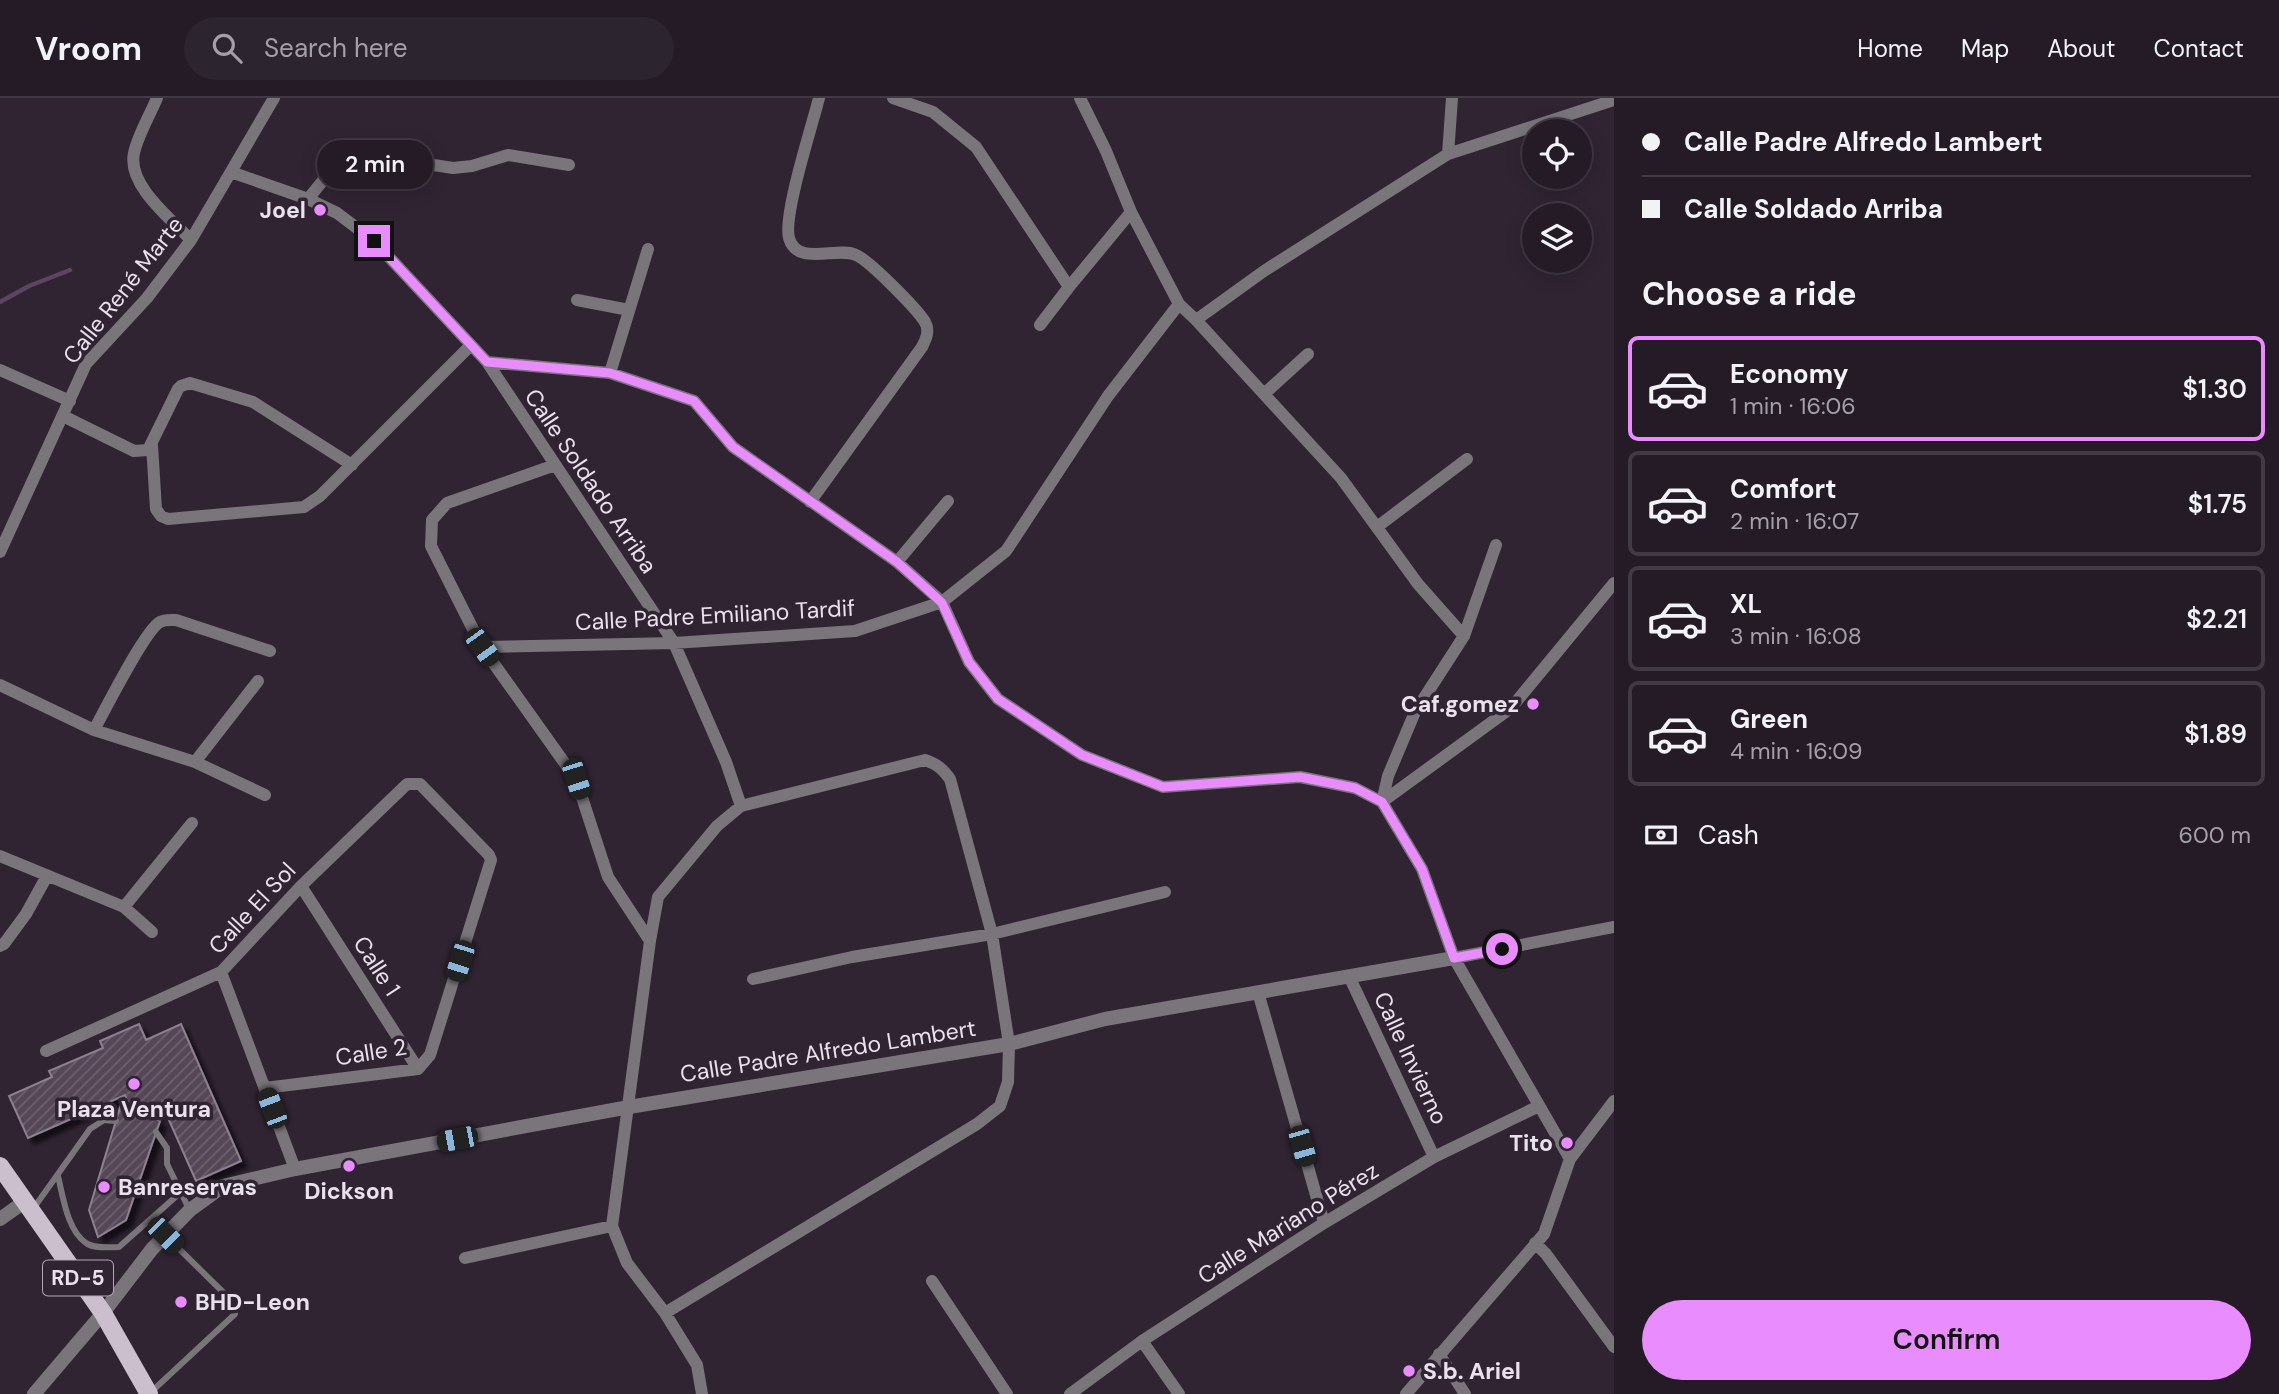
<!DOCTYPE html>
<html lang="en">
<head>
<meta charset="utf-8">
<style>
  :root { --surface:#241b26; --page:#2c242e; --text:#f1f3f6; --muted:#a3a1a7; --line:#413943; --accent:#e98dfe }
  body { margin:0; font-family:"DM Sans",sans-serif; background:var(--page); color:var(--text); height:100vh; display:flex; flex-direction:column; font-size:26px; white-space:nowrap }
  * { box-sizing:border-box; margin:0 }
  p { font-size:23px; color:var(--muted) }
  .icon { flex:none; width:38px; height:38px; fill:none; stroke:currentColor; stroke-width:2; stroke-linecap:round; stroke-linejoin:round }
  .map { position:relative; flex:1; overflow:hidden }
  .panel { display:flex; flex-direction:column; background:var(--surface); width:665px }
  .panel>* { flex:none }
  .banner { display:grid; align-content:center; height:154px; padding:0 28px; background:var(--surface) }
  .fabs { position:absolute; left:1522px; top:21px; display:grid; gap:14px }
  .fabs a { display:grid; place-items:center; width:70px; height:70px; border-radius:50%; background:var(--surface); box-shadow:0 4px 18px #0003,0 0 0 2px var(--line); font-size:35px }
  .end { position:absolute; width:32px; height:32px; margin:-16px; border:9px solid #e98dfe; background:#111; box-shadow:0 0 0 4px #111 }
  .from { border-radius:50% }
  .bubble { position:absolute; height:49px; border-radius:24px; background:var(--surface); box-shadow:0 4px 18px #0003,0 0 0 2px var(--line); font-size:23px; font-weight:600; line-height:49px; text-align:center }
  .car { position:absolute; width:21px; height:42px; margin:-21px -10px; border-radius:9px; box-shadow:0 0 5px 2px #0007; background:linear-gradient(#222 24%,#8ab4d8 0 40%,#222 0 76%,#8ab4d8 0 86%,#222 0) }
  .banner b { display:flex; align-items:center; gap:24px; height:66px; font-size:26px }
  .banner b+b { border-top:2px solid var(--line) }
  .banner i { width:18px; height:18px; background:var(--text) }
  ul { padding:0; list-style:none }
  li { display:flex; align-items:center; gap:21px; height:105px; margin:0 14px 10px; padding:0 14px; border:4px solid var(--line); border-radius:10px }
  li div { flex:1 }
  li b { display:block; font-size:26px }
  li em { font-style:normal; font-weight:600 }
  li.current { border-color:var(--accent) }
  li>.icon { width:63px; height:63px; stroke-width:1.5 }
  h2 { padding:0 28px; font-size:32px; line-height:84px }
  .pay { display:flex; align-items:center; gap:18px; height:77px; padding:0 28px; font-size:26px }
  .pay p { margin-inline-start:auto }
  .button { display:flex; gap:14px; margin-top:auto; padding:14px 28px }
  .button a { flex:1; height:80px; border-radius:42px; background:var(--accent); color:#111; font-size:28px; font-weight:600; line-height:80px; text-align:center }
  header { display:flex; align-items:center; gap:42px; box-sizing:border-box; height:98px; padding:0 35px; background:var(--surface); border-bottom:2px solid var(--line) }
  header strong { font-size:33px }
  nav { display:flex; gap:38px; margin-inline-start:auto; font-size:24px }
  .search { width:490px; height:63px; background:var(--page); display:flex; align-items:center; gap:18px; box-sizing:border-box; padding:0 24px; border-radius:38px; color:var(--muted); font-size:26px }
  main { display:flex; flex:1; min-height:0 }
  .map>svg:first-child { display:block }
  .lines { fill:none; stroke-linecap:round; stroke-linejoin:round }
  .stream { stroke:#5d4463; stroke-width:4.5 }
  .building { fill:url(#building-hatch); stroke:#8e8091; stroke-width:2; filter:url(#shadow) }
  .service { stroke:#7a747b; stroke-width:6 }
  .minor { stroke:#7a747b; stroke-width:12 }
  .tertiary { stroke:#7a747b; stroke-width:14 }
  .primary { stroke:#cbbfce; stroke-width:18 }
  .route { stroke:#e98dfe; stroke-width:9 }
  .poi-dot { fill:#e98dfe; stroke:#302433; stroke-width:2.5 }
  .labels { text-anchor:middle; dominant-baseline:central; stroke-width:7; stroke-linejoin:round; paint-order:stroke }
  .shield { fill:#302433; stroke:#b2a8b4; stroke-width:2 }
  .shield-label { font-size:21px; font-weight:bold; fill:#e9e1eb }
  .poi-label { font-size:23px; font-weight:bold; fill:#e9e1eb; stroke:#302433; text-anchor:end }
  .street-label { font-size:23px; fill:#e9e1eb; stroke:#302433 }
</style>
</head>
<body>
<header>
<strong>Vroom</strong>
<div class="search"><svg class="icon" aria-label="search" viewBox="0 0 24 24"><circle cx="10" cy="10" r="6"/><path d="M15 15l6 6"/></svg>Search here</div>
<nav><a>Home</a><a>Map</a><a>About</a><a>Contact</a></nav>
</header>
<main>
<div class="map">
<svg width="1614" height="1296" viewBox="0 0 1614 1296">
  <defs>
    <pattern id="building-hatch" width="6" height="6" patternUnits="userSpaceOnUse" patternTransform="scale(1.75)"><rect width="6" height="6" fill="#544757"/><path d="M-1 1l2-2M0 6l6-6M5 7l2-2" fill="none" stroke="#6d616f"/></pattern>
    <filter id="shadow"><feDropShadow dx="6" dy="6" stdDeviation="2" flood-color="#0009"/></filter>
  </defs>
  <rect width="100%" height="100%" fill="#302433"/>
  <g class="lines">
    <path class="stream" d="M0 204 29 188 70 172"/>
  </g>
  <path class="building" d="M139 926 146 942 181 926 241 1063 196 1083 165 1013 151 1018 160 1023 126 1122 98 1139 89 1112 121 1006 130 1009 125 997 28 1040 9 998 52 979 49 973 103 950 100 943Z"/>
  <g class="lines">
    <path class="service" d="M156 1034 167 1050V1066L189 1111
      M58 1078C63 1098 67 1132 86 1145 94 1151 109 1149 119 1149L180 1095
      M33 1111 90 1031 104 1022 116 1023
      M150 1295 235 1216 228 1199 167 1139"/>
    <path class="minor" d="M157 0C150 17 138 37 134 55 127 87 171 121 191 142
      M893 0 933 14 976 49 1069 189
      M1080 0 1106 53 1131 114 1179 206 1196 222 1341 380 1418 486 1464 538
      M1448 56 1452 0
      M231 74 308 101 337 115 374 143 487 264 674 545 726 664 741 708
      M308 101 338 64 346 57 356 53 368 52 408 63 453 70 472 68 508 57 569 67
      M577 202 629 212
      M1196 222 1264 173 1448 56 1614 2
      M1040 227 1069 189 1131 114
      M487 264 610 275 694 303 733 349 897 464 942 504 969 564 998 601 1082 657 1163 689 1300 679 1355 690 1382 704 1422 771 1454 860 1570 1061 1544 1136 1406 1296
      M0 272 70 303
      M610 275 648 151
      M1264 296 1308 256
      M63 318 134 353 148 352 178 291 181 288 190 285 253 304 352 367
      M152 347 156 411 161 418 168 421 304 409 320 398 471 247
      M555 367 447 405 432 422 431 448 482 549 576 681 608 779 650 843
      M810 404 922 249C926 241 930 233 925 224 917 211 870 163 856 157 837 148 797 169 789 140 783 117 812 28 819 0
      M1377 429 1467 361
      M0 454 86 266 147 200 191 142 274 0
      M897 464 948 403
      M482 549 674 545 855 533 942 504 1006 453 1108 298 1179 206
      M0 587 94 632 195 664 265 697
      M94 632C105 612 145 532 160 524 165 521 171 522 176 522L270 553
      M195 664 258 583
      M1382 704 1511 610 1614 485
      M1382 704 1388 678 1415 614 1464 538 1496 447
      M0 758 124 809 152 834
      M301 788 418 971
      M124 809 192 725
      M0 848 4 846 26 816 47 778
      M1454 860 1614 829
      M221 874 295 1071
      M1349 878 1434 1059
      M753 881 852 859 992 836 1165 794
      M1258 894 1324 1125
      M46 953 221 874 301 788 407 686H420L489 757 491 762 430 957 418 971 265 990
      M1570 1061 1614 1003
      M1535 1145 1546 1156 1614 1249
      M465 1160 612 1128
      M932 1183 1007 1296
      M665 1215 977 1026 1000 1008 1008 984 1009 946 992 836 950 681C943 671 937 666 925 662L741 708 717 728 658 799 650 843 612 1128 627 1165 665 1215 697 1267 702 1296
      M1142 1243 1179 1296
      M1439 1256 1465 1296
      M1070 1296 1142 1243 1324 1125 1434 1059 1539 1008"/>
    <path class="tertiary" d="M0 1121 24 1104
      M34 1296 103 1215 152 1151 190 1112 223 1088 295 1071 629 1009 1009 946 1105 921 1454 860"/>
    <path class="primary" d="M0 1068 103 1215 149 1296"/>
  </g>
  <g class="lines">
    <path class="route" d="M374 143 487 264 610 275 694 303 733 349 897 464 927 491 942 505 969 564 998 601 1082 657 1163 689 1300 679 1355 690 1382 704 1422 771 1454 860 1502 851"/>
  </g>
  <g class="poi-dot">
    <circle cx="320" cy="112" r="7"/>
    <circle cx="1533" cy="606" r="7"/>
    <circle cx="134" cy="986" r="7"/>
    <circle cx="1567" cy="1045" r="7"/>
    <circle cx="349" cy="1068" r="7"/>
    <circle cx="104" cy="1089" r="7"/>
    <circle cx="181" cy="1204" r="7"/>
    <circle cx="1409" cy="1273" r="7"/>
  </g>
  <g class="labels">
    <rect class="shield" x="43" y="1162.5" width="70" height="35" rx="5"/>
    <g class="shield-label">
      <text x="78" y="1180">RD-5</text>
    </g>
    <g class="poi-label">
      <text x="306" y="112">Joel</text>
      <text x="1519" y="606">Caf.gomez</text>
      <text x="134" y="1011" text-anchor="middle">Plaza Ventura</text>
      <text x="1553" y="1045">Tito</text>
      <text x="118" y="1089" text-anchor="start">Banreservas</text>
      <text x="349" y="1093" text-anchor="middle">Dickson</text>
      <text x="195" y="1204" text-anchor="start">BHD-Leon</text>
      <text x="1423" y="1273" text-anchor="start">S.b. Ariel</text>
    </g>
    <g class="street-label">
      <text transform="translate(123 192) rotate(-52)">Calle René Marte</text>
      <text transform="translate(591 383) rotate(56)">Calle Soldado Arriba</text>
      <text transform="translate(715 517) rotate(-3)">Calle Padre Emiliano Tardif</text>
      <text transform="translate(252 810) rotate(-47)">Calle El Sol</text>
      <text transform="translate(377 868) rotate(57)">Calle 1</text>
      <text transform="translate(828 953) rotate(-9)">Calle Padre Alfredo Lambert</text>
      <text transform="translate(371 954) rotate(-9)">Calle 2</text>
      <text transform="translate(1411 960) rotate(65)">Calle Invierno</text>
      <text transform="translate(1288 1125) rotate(-32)">Calle Mariano Pérez</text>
    </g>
  </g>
</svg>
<div class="fabs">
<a><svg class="icon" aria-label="locate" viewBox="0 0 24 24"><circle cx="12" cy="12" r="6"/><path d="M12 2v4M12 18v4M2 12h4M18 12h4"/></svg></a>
<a><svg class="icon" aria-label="layers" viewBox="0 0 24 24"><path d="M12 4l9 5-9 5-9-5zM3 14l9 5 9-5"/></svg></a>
</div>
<i class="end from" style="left:1502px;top:851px"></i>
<i class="end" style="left:374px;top:143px"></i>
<div class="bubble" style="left:317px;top:42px;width:116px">2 min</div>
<i class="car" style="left:482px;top:549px;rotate:144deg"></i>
<i class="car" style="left:576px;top:681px;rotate:162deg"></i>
<i class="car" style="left:460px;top:863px;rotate:198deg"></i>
<i class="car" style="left:272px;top:1010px;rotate:339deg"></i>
<i class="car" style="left:457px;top:1041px;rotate:259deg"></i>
<i class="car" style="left:1302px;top:1048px;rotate:164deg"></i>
<i class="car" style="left:165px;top:1137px;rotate:135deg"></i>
</div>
<section class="panel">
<div class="banner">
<b><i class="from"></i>Calle Padre Alfredo Lambert</b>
<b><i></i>Calle Soldado Arriba</b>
</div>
<h2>Choose a ride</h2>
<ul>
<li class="current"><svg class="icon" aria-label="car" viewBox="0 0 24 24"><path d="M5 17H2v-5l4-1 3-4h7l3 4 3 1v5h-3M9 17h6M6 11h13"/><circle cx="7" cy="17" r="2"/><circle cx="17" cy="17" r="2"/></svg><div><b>Economy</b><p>1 min · 16:06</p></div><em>$1.30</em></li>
<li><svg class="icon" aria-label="car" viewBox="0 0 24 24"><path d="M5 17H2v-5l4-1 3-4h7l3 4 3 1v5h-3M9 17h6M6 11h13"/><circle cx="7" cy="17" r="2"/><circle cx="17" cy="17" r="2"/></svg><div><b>Comfort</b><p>2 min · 16:07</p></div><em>$1.75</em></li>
<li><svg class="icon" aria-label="car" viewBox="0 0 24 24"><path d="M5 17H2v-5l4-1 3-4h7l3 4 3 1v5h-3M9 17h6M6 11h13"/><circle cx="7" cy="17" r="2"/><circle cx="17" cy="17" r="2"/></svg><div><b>XL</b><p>3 min · 16:08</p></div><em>$2.21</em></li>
<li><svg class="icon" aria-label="car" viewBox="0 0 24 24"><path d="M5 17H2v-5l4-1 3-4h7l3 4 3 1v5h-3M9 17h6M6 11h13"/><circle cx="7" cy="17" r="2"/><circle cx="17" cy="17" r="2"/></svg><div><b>Green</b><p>4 min · 16:09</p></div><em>$1.89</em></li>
</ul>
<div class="pay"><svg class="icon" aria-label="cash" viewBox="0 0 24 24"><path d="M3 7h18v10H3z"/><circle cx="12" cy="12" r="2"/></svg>Cash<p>600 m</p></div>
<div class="button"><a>Confirm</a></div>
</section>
</main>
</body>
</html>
